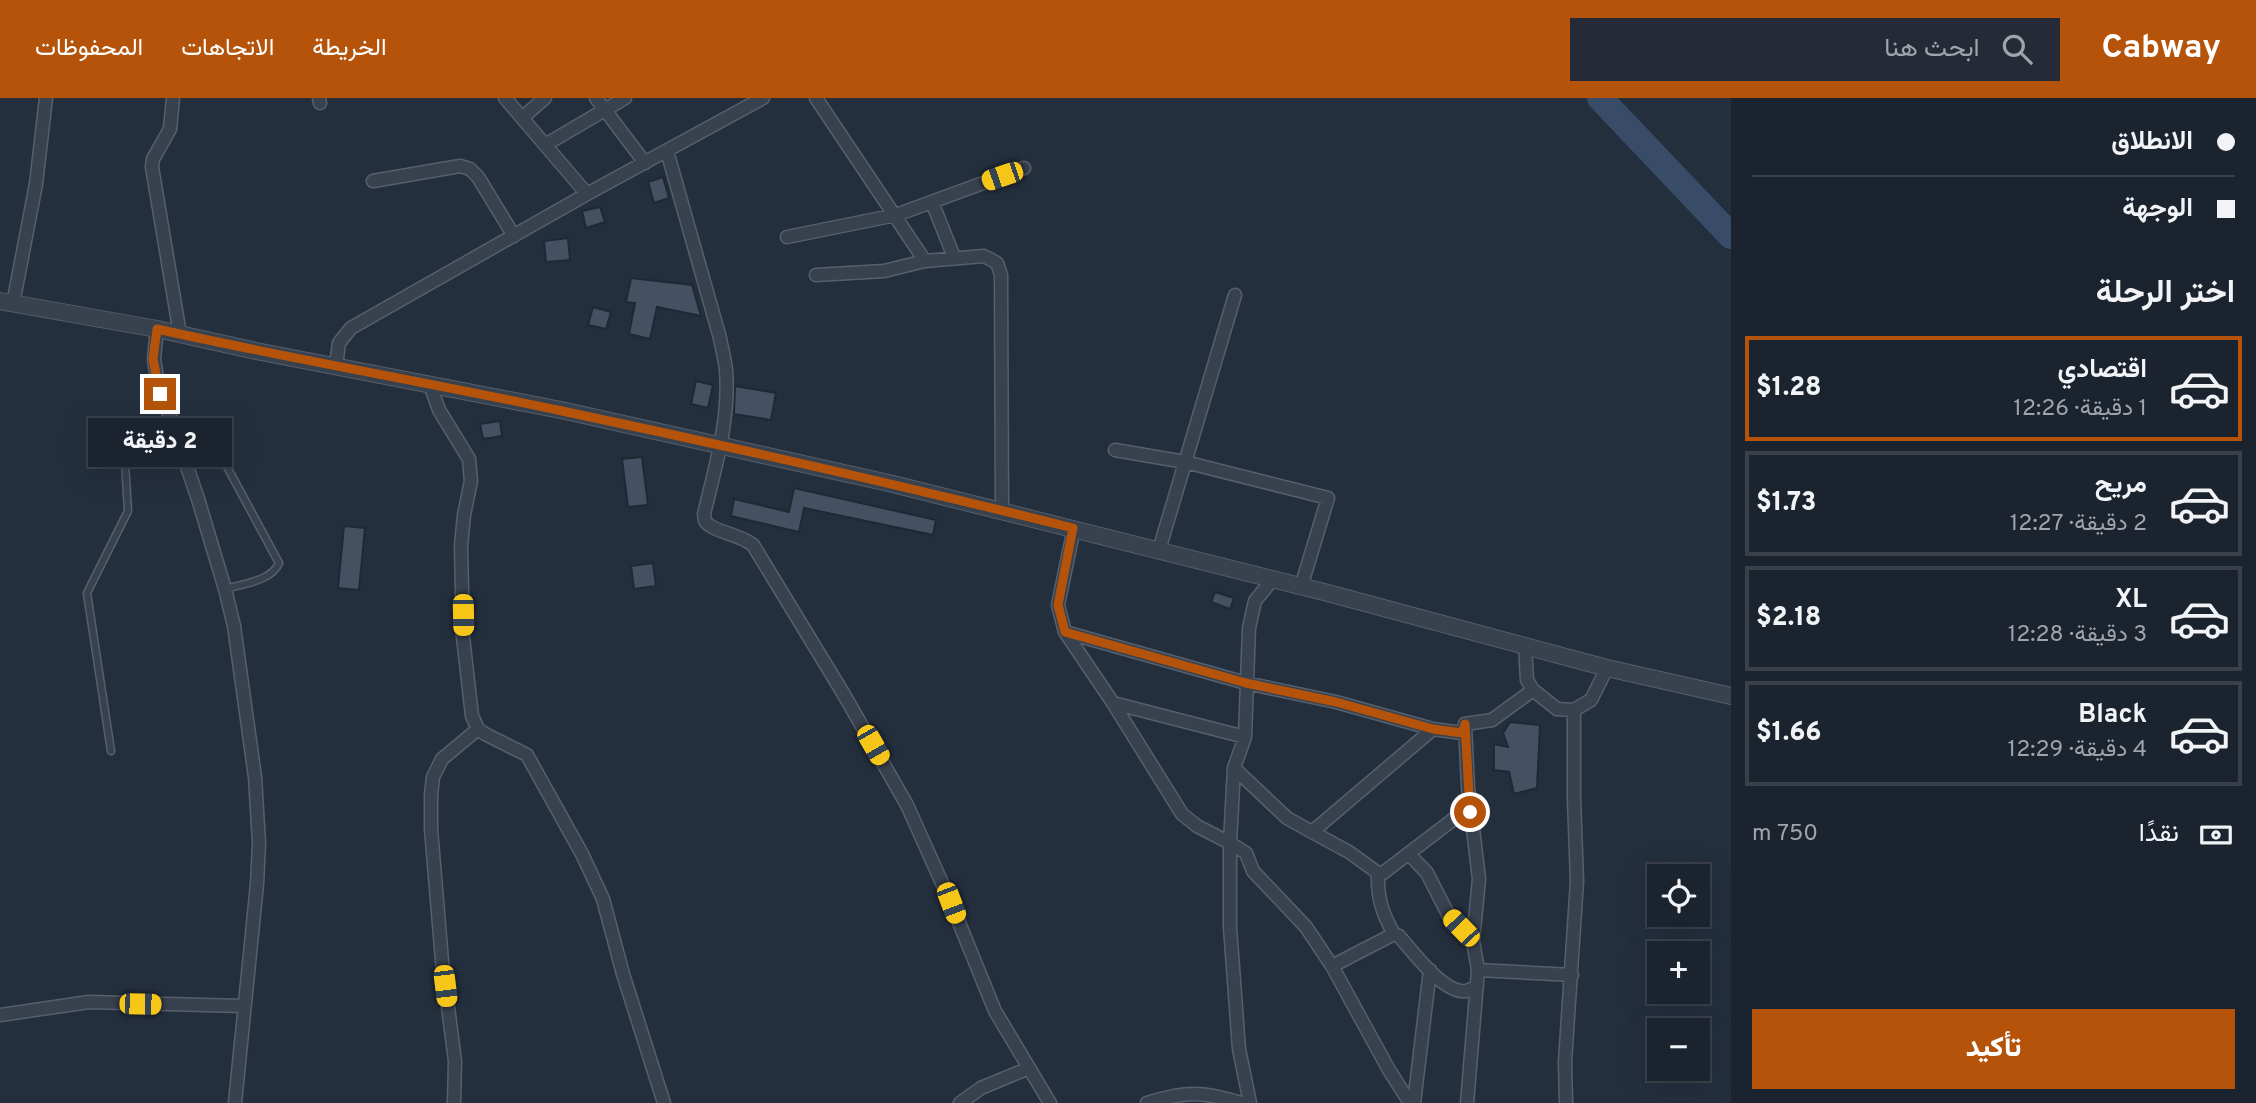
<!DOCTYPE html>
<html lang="ar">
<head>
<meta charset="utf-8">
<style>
  :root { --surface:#1b232e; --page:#242b36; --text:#f1f3f6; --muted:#a0a4aa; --line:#39404a; --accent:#b45309 }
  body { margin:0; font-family:Overpass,Vazirmatn,sans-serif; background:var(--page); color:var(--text); direction:rtl; height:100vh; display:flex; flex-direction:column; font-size:26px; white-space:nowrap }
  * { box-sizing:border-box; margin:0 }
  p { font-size:23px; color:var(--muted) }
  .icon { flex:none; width:38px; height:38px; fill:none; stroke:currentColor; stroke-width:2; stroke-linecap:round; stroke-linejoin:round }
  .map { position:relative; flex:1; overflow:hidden; direction:ltr }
  .panel { display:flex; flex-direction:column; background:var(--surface); width:525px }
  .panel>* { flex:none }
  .top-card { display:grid; align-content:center; height:154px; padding:0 21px; background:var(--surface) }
  .tools { position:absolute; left:1647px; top:766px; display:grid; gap:14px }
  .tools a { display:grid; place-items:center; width:63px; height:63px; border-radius:0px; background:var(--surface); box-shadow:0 7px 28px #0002,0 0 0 2px var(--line); font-size:35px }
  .end { position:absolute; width:32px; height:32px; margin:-16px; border:9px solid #b45309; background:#fff; box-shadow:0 0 0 4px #fff }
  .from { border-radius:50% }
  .bubble { position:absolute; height:49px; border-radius:0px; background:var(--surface); box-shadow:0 7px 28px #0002,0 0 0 2px var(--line); font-size:23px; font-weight:800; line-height:49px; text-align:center; direction:rtl }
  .car { position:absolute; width:21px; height:42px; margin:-21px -10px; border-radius:9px; box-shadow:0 0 5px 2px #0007; background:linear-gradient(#f5c518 24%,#345 0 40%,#f5c518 0 76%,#345 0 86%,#f5c518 0) }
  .top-card b { display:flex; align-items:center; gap:24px; height:66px; font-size:26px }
  .top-card b+b { border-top:2px solid var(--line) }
  .top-card i { width:18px; height:18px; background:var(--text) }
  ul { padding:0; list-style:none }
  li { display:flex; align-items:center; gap:21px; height:105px; margin:0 14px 10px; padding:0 7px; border:4px solid var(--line); border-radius:0px }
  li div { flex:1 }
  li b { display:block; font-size:26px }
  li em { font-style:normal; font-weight:800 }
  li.active { border-color:var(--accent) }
  li>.icon { width:63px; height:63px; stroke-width:1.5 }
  h2 { padding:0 21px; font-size:32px; line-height:84px }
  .pay { display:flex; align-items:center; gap:18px; height:77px; padding:0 21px; font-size:26px }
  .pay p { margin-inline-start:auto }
  .action { display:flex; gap:14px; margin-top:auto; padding:14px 21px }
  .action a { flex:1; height:80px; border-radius:0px; background:var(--accent); color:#fff; font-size:28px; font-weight:800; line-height:80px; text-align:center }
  header { display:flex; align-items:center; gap:42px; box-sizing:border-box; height:98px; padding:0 35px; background:var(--accent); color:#fff }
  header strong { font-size:33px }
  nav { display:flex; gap:38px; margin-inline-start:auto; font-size:24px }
  .search { width:490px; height:63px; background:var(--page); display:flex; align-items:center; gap:18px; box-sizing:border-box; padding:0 24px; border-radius:0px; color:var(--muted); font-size:26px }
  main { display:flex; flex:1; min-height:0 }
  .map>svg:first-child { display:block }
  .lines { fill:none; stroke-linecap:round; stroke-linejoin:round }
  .river { stroke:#394c67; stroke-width:26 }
  .building { fill:#455162; stroke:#1f2835; stroke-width:2 }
  .service-casing { stroke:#565f6c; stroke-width:9 }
  .minor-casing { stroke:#565f6c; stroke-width:15 }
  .tertiary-casing { stroke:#565f6c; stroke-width:18 }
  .service { stroke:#38414e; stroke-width:6 }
  .minor { stroke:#38414e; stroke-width:12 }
  .tertiary { stroke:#38414e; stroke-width:16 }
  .route { stroke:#b45309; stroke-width:9 }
</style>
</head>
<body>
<header>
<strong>Cabway</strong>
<div class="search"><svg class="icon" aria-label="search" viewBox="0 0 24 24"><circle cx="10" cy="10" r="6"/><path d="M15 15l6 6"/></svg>ابحث هنا</div>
<nav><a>الخريطة</a><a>الاتجاهات</a><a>المحفوظات</a></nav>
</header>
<main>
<section class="panel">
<div class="top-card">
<b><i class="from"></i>الانطلاق</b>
<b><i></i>الوجهة</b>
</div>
<h2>اختر الرحلة</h2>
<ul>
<li class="active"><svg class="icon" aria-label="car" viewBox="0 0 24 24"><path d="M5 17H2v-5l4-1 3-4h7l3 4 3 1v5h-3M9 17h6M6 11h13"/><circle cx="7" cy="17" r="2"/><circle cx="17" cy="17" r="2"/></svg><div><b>اقتصادي</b><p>1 دقيقة · 12:26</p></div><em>$1.28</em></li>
<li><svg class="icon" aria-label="car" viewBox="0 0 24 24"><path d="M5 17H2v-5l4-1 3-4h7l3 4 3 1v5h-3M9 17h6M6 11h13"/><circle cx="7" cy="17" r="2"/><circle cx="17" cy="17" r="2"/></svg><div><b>مريح</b><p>2 دقيقة · 12:27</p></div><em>$1.73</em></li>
<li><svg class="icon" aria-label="car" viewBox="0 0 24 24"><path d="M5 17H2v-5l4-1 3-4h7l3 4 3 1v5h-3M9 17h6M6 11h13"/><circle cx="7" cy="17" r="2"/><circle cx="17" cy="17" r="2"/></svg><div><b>XL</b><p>3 دقيقة · 12:28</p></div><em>$2.18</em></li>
<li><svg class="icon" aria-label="car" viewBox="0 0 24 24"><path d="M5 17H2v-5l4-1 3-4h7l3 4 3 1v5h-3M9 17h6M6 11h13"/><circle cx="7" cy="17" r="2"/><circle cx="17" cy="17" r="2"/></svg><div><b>Black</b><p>4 دقيقة · 12:29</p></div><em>$1.66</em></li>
</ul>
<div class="pay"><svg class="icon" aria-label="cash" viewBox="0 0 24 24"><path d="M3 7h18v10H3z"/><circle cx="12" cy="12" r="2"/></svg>نقدًا<p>750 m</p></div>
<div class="action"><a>تأكيد</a></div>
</section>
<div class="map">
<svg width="1731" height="1005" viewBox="0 0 1731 1005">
  <rect width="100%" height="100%" fill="#242f3e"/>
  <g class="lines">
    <path class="river" d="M1600 0 1731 138"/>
  </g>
  <path class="building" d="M663 79 669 100 654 105 648 84Z
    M600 109 605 124 586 130 582 113Z
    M568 140 570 162 546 164 544 143Z
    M631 180 692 187 701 218 657 209 650 241 629 236 635 205 626 204Z
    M593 209 611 214 606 231 588 227Z
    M696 283 713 287 708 310 691 306Z
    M735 288 776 295 771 322 734 316Z
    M500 323 502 338 483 341 480 326Z
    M642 359 648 407 628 409 622 361Z
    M794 390 936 422 933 437 804 410 799 434 731 418 734 401 789 414Z
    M344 428 365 430 359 492 338 490Z
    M653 465 656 488 634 491 631 468Z
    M1215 494 1234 500 1230 511 1211 504Z
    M1510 624 1540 627 1537 690 1514 696 1509 674 1494 672V646L1508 649 1503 635Z"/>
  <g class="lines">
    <g class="service-casing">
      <path id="service" d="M111 653 87 495 128 413 125 364 127 357C142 350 182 333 197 333 204 333 208 337 212 341L279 465C272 483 242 486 225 491"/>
    </g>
    <g class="minor-casing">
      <path id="minor" d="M173 0 170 31 153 61 152 69 180 236
        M319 0 320 5
        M505 0 587 96
        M596 0 645 65
        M816 0 925 163 984 158 997 165 1001 177 1002 413
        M522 20 545 0
        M545 47 625 0
        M667 53 720 240C722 251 725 262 726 272 730 321 715 370 704 416 705 422 704 424 709 427 719 435 739 436 753 447L843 595 907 707 951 805 995 913 1050 1005
        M373 83 460 68 470 71 478 79 514 138
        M932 104 954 159
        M787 139 896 117 1024 70
        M816 177 884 173 925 163
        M13 206 36 86 46 0
        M157 231 154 261 157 280 198 401 225 491 234 528 255 679 259 745 257 786 235 1005
        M336 268 339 245 351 230 587 96 763 0
        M430 287 439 312 469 361 471 383 464 417 461 448 463 539 472 618 478 631 485 636 527 657 582 756 603 801 623 876 664 1005
        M1115 352 1185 364 1328 400 1301 489
        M1074 430 1058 507 1065 534 1113 605 1182 716 1197 728 1230 745V829L1239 951 1250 1005
        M1159 452 1235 197
        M1272 482 1255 503 1249 530 1245 639 1234 670 1230 745 1246 755 1253 773 1306 829 1332 868 1389 972 1410 1005
        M1065 534 1246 585 1336 604 1433 631 1462 635 1465 626 1492 622 1533 592
        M1525 547 1527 582 1533 592 1557 611 1574 612
        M1113 605 1245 639
        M1465 627 1468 689 1479 781 1473 843 1478 872 1467 1005
        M1234 670 1287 720 1312 734 1433 631
        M1312 734 1349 754 1378 775H1383L1459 717 1468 708V700
        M1409 756 1427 775 1449 818 1473 843
        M1378 775C1377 799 1382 815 1394 836
        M1332 868 1394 836 1399 838C1413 854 1444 896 1466 893 1470 892 1473 890 1477 889
        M1478 872 1572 877
        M0 917 89 904 243 908
        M454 1005 455 963 442 863 431 731V697L433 679 442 661 478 631
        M960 1005 981 990 1029 970
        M1147 1005C1186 993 1202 993 1241 1005
        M1414 1005 1430 872
        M1566 1005 1565 964 1577 783 1574 701V612L1591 602 1607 570"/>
    </g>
    <g class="tertiary-casing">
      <path id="tertiary" d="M0 203 157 231 256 253 561 312 893 386 1324 494 1607 570 1731 598"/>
    </g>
    <use href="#service" class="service"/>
    <use href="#minor" class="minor"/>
    <use href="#tertiary" class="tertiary"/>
  </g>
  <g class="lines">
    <path class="route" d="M160 296 153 261 157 231C291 261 427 284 562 313 733 349 904 388 1073 430L1058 507 1065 534 1246 585 1336 604 1433 631 1462 635 1465 626 1470 714"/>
  </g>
</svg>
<div class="tools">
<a><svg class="icon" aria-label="locate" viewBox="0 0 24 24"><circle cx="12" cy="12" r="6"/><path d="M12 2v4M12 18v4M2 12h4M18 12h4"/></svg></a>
<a>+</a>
<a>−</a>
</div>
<i class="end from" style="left:1470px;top:714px"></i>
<i class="end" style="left:160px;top:296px"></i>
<div class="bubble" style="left:88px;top:320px;width:144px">2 دقيقة</div>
<i class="car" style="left:1002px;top:78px;rotate:251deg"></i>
<i class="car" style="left:463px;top:517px;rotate:179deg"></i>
<i class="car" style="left:873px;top:647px;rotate:150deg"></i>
<i class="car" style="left:951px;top:805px;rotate:159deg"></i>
<i class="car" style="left:1461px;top:830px;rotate:316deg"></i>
<i class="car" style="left:445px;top:888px;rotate:173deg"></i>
<i class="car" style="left:140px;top:906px;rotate:91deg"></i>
</div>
</main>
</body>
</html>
